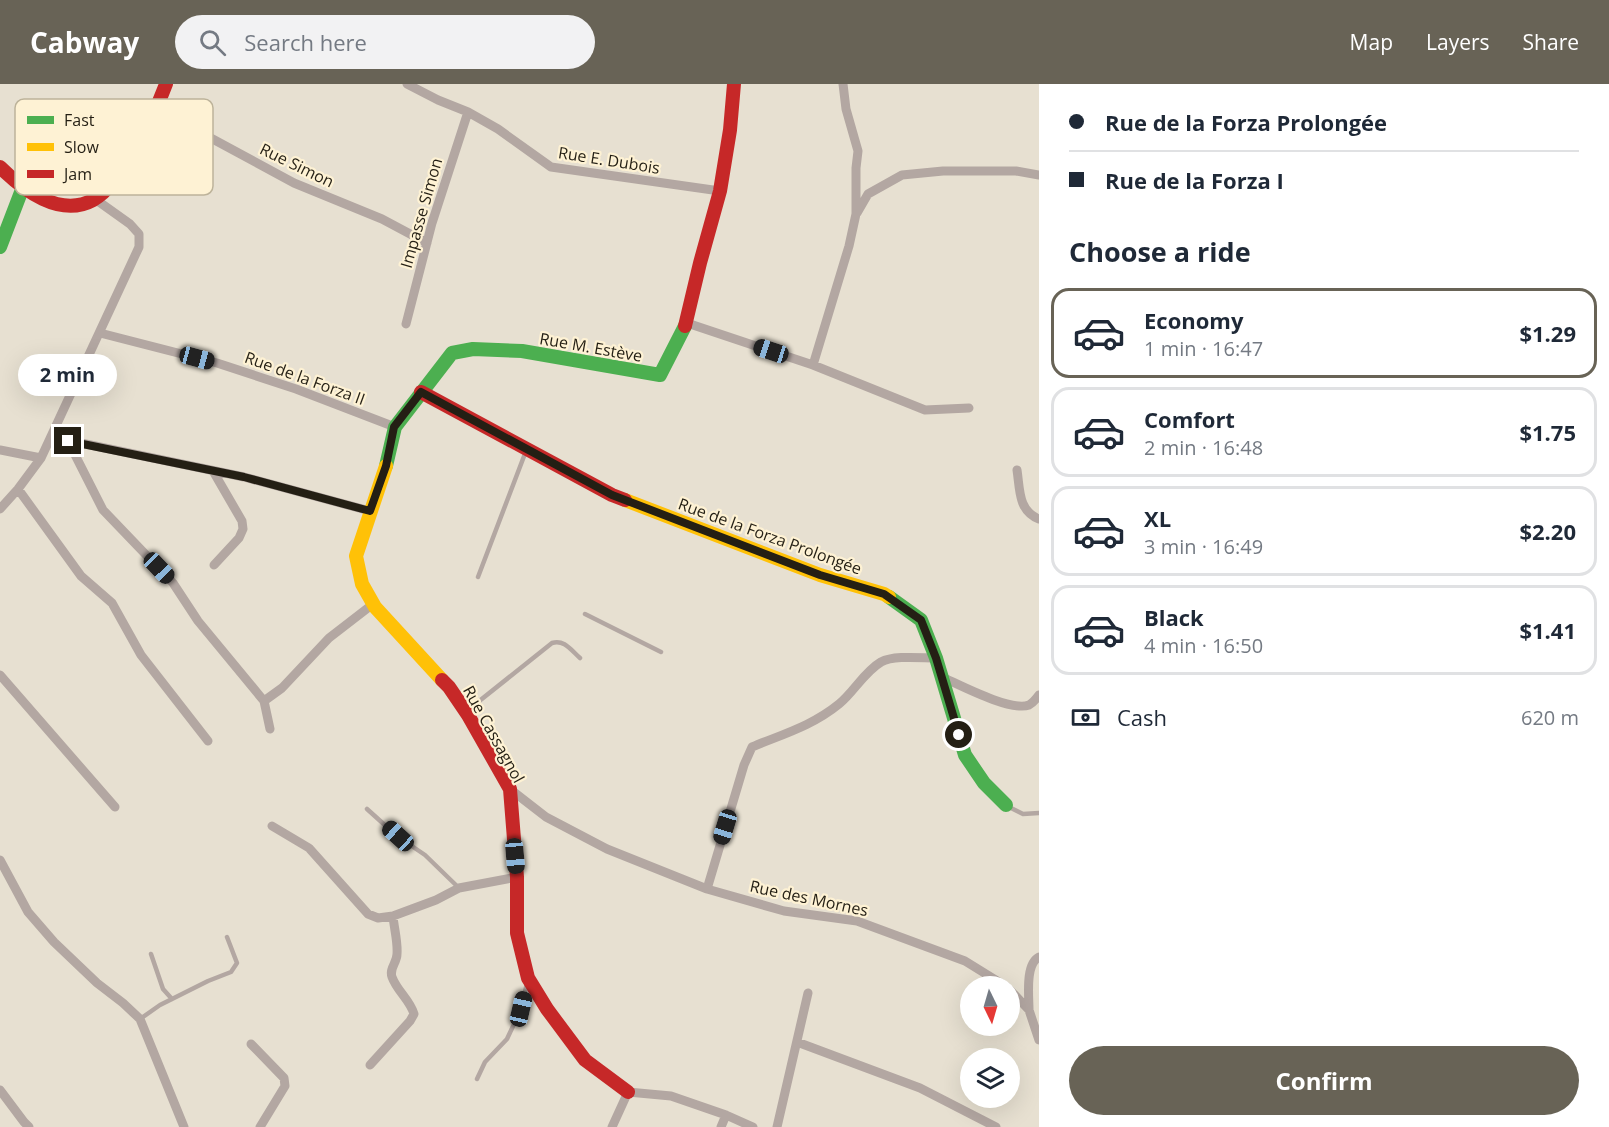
<!DOCTYPE html>
<html lang="en">
<head>
<meta charset="utf-8">
<style>
  :root { --surface:#fff; --page:#f2f2f3; --text:#1f2937; --muted:#747a83; --line:#e0e1e3; --accent:#686356 }
  body { margin:0; font-family:"Open Sans",sans-serif; background:var(--page); color:var(--text); height:100vh; display:flex; flex-direction:column; font-size:22px; white-space:nowrap }
  * { box-sizing:border-box; margin:0 }
  p { font-size:20px; color:var(--muted) }
  .icon { flex:none; width:33px; height:33px; fill:none; stroke:currentColor; stroke-width:2; stroke-linecap:round; stroke-linejoin:round }
  .map { position:relative; flex:1; overflow:hidden }
  .side { display:flex; flex-direction:column; background:var(--surface); width:570px }
  .side>* { flex:none }
  .guide { display:grid; align-content:center; height:132px; padding:0 30px; background:var(--surface) }
  .needle { width:39px; rotate:175deg }
  .buttons { position:absolute; left:960px; top:892px; display:grid; gap:12px }
  .buttons a { display:grid; place-items:center; width:60px; height:60px; border-radius:50%; background:var(--surface); box-shadow:0 6px 24px #0002; font-size:30px }
  .end { position:absolute; width:27px; height:27px; margin:-14px; border:8px solid #241f14; background:#fff; box-shadow:0 0 0 3px #fff }
  .from { border-radius:50% }
  .bubble { position:absolute; height:42px; border-radius:21px; background:var(--surface); box-shadow:0 6px 24px #0002; font-size:20px; font-weight:700; line-height:42px; text-align:center }
  .car { position:absolute; width:18px; height:36px; margin:-18px -9px; border-radius:8px; box-shadow:0 0 4px 2px #0007; background:linear-gradient(#222 24%,#8ab4d8 0 40%,#222 0 76%,#8ab4d8 0 86%,#222 0) }
  .guide b { display:flex; align-items:center; gap:21px; height:57px; font-size:22px }
  .guide b+b { border-top:2px solid var(--line) }
  .guide i { width:15px; height:15px; background:var(--text) }
  ul { padding:0; list-style:none }
  li { display:flex; align-items:center; gap:18px; height:90px; margin:0 12px 9px; padding:0 18px; border:3px solid var(--line); border-radius:18px }
  li div { flex:1 }
  li b { display:block; font-size:22px }
  li em { font-style:normal; font-weight:700 }
  li.current { border-color:var(--accent) }
  li>.icon { width:54px; height:54px; stroke-width:1.5 }
  h2 { padding:0 30px; font-size:27px; line-height:72px }
  .pay { display:flex; align-items:center; gap:15px; height:66px; padding:0 30px; font-size:22px }
  .pay p { margin-inline-start:auto }
  .action { display:flex; gap:12px; margin-top:auto; padding:12px 30px }
  .action a { flex:1; height:69px; border-radius:36px; background:var(--accent); color:#fff; font-size:24px; font-weight:700; line-height:69px; text-align:center }
  header { display:flex; align-items:center; gap:36px; box-sizing:border-box; height:84px; padding:0 30px; background:var(--accent); color:#fff }
  header strong { font-size:28px }
  nav { display:flex; gap:33px; margin-inline-start:auto; font-size:21px }
  .search { width:420px; height:54px; background:var(--page); display:flex; align-items:center; gap:15px; box-sizing:border-box; padding:0 21px; border-radius:33px; color:var(--muted); font-size:22px }
  main { display:flex; flex:1; min-height:0 }
  .map>svg:first-child { display:block }
  .lines { fill:none; stroke-linecap:round; stroke-linejoin:round }
  .lane { stroke:#b3a7a2; stroke-width:4.5 }
  .street { stroke:#b3a7a2; stroke-width:9 }
  .fast { stroke:#4caf50; stroke-width:14 }
  .slow { stroke:#ffc107; stroke-width:14 }
  .jam { stroke:#c62828; stroke-width:14 }
  .route { stroke:#241f14; stroke-width:8 }
  .labels { text-anchor:middle; dominant-baseline:central; stroke-width:4.5; stroke-linejoin:round; paint-order:stroke }
  .street-label { font-size:16px; fill:#241f14; stroke:#fef2d4 }
  .key { fill:#fef2d4; stroke:#bdb39a; stroke-width:1.5 }
  .key-label { font-size:16px; fill:#241f14 }
</style>
</head>
<body>
<header>
<strong>Cabway</strong>
<div class="search"><svg class="icon" aria-label="search" viewBox="0 0 24 24"><circle cx="10" cy="10" r="6"/><path d="M15 15l6 6"/></svg>Search here</div>
<nav><a>Map</a><a>Layers</a><a>Share</a></nav>
</header>
<main>
<div class="map">
<svg width="1039" height="1043" viewBox="0 0 1039 1043">
  <rect width="100%" height="100%" fill="#e7e0d1"/>
  <g class="lines">
    <path class="lane" d="M478 493 526 367
      M585 530 661 568
      M468 626 552 559C564 555 571 566 580 574
      M1007 722 1023 730 1039 729
      M367 725 397 752 425 771 459 804
      M151 870 163 905 172 915
      M140 935 160 921 208 897 231 888 237 879 227 853
      M477 995 485 978 507 955 521 925 527 899"/>
    <path class="street" d="M407 0 438 16 468 28 498 45 551 83 720 107
      M157 25 294 99 382 135 427 159
      M857 129 868 110 902 91 943 87H1016L1039 91
      M687 239 813 281 925 326 969 324
      M406 240 432 139 468 28
      M100 249 217 279 296 305 395 343
      M813 281 849 162 856 130V84L858 67 846 25 843 0
      M52 353 244 393 370 427
      M68 357 103 426 173 499 198 537 264 617 270 645
      M0 366 41 374
      M1017 386C1020 405 1018 427 1039 435
      M213 387 242 437 243 445 239 454 214 481
      M18 405 81 492 112 519 141 571 208 657
      M0 425 18 405 41 374 139 163V150L130 140 95 115
      M0 591 115 723
      M942 593C960 601 1011 628 1029 621 1033 619 1036 615 1039 611
      M264 617 282 604 329 554 373 520
      M510 705 546 733 607 765 707 805 784 827 857 837 965 877 1007 903
      M272 742 309 764 368 830 378 834 393 832 436 816 459 804 517 793
      M0 776 28 828 54 858 97 899 123 919 140 935 184 1043
      M707 805 744 681 752 663C783 650 812 642 839 620 854 608 864 588 881 578 894 571 921 574 936 574
      M1010 906 1029 926 1039 956
      M1029 926C1029 912 1025 880 1039 873
      M797 958 920 1004 996 1043
      M251 960 284 994 285 1002 260 1043
      M370 981 410 937 414 930C410 916 397 907 392 893 389 884 397 879 397 870 398 858 394 844 393 832
      M0 1006 24 1038 29 1043
      M612 1043 628 1008 671 1012 726 1031 753 1043
      M721 1043 726 1031
      M777 1043 808 909"/>
    <path class="fast" d="M0 163 23 103
      M386 382 395 343 452 269 473 265 522 267 660 291 685 242
      M889 513 921 536 936 574 965 671 984 699 1006 721"/>
    <path class="slow" d="M386 382 356 472 362 500 375 523 442 596
      M625 416 820 491 884 510 889 513"/>
    <path class="jam" d="M0 83C23 106 60 134 93 116 110 107 122 85 131 70 145 48 157 25 166 0
      M685 242 700 179 720 107 730 46 734 0
      M421 308 612 411 625 416
      M442 596 449 603 468 631 510 705 517 793V849L528 894 547 925 585 976 628 1008"/>
  </g>
  <g class="lines">
    <path class="route" d="M68 357 244 393 370 427 386 382 394 343 421 308 612 411 820 491 884 510 921 536 936 574 959 651"/>
  </g>
  <g class="labels">
    <g class="street-label">
      <text transform="translate(609 76) rotate(9)">Rue E. Dubois</text>
      <text transform="translate(297 81) rotate(26)">Rue Simon</text>
      <text transform="translate(421 129) rotate(-74)">Impasse Simon</text>
      <text transform="translate(591 263) rotate(10)">Rue M. Estève</text>
      <text transform="translate(305 294) rotate(20)">Rue de la Forza II</text>
      <text transform="translate(770 452) rotate(20)">Rue de la Forza Prolongée</text>
      <text transform="translate(494 650) rotate(61)">Rue Cassagnol</text>
      <text transform="translate(809 814) rotate(12)">Rue des Mornes</text>
    </g>
  </g>
  <rect x="15" y="15" width="198" height="96" rx="9" class="key"/>
  <rect x="27" y="32" width="27" height="8" fill="#4caf50"/>
  <rect x="27" y="59" width="27" height="8" fill="#ffc107"/>
  <rect x="27" y="86" width="27" height="8" fill="#c62828"/>
  <g class="key-label">
    <text x="64" y="42">Fast</text>
    <text x="64" y="69">Slow</text>
    <text x="64" y="96">Jam</text>
  </g>
</svg>
<div class="buttons">
<a><svg class="needle" viewBox="-14 -14 28 28"><path d="M0-13l5 13h-10z" fill="#e53935"/><path d="M0 13l5-13h-10z" fill="#747a83"/></svg></a>
<a><svg class="icon" aria-label="layers" viewBox="0 0 24 24"><path d="M12 4l9 5-9 5-9-5zM3 14l9 5 9-5"/></svg></a>
</div>
<i class="end from" style="left:959px;top:651px"></i>
<i class="end" style="left:68px;top:357px"></i>
<div class="bubble" style="left:18px;top:270px;width:99px">2 min</div>
<i class="car" style="left:771px;top:267px;rotate:288deg"></i>
<i class="car" style="left:197px;top:274px;rotate:105deg"></i>
<i class="car" style="left:159px;top:484px;rotate:136deg"></i>
<i class="car" style="left:725px;top:743px;rotate:197deg"></i>
<i class="car" style="left:398px;top:752px;rotate:312deg"></i>
<i class="car" style="left:515px;top:772px;rotate:175deg"></i>
<i class="car" style="left:521px;top:925px;rotate:13deg"></i>
</div>
<section class="side">
<div class="guide">
<b><i class="from"></i>Rue de la Forza Prolongée</b>
<b><i></i>Rue de la Forza I</b>
</div>
<h2>Choose a ride</h2>
<ul>
<li class="current"><svg class="icon" aria-label="car" viewBox="0 0 24 24"><path d="M5 17H2v-5l4-1 3-4h7l3 4 3 1v5h-3M9 17h6M6 11h13"/><circle cx="7" cy="17" r="2"/><circle cx="17" cy="17" r="2"/></svg><div><b>Economy</b><p>1 min · 16:47</p></div><em>$1.29</em></li>
<li><svg class="icon" aria-label="car" viewBox="0 0 24 24"><path d="M5 17H2v-5l4-1 3-4h7l3 4 3 1v5h-3M9 17h6M6 11h13"/><circle cx="7" cy="17" r="2"/><circle cx="17" cy="17" r="2"/></svg><div><b>Comfort</b><p>2 min · 16:48</p></div><em>$1.75</em></li>
<li><svg class="icon" aria-label="car" viewBox="0 0 24 24"><path d="M5 17H2v-5l4-1 3-4h7l3 4 3 1v5h-3M9 17h6M6 11h13"/><circle cx="7" cy="17" r="2"/><circle cx="17" cy="17" r="2"/></svg><div><b>XL</b><p>3 min · 16:49</p></div><em>$2.20</em></li>
<li><svg class="icon" aria-label="car" viewBox="0 0 24 24"><path d="M5 17H2v-5l4-1 3-4h7l3 4 3 1v5h-3M9 17h6M6 11h13"/><circle cx="7" cy="17" r="2"/><circle cx="17" cy="17" r="2"/></svg><div><b>Black</b><p>4 min · 16:50</p></div><em>$1.41</em></li>
</ul>
<div class="pay"><svg class="icon" aria-label="cash" viewBox="0 0 24 24"><path d="M3 7h18v10H3z"/><circle cx="12" cy="12" r="2"/></svg>Cash<p>620 m</p></div>
<div class="action"><a>Confirm</a></div>
</section>
</main>
</body>
</html>
